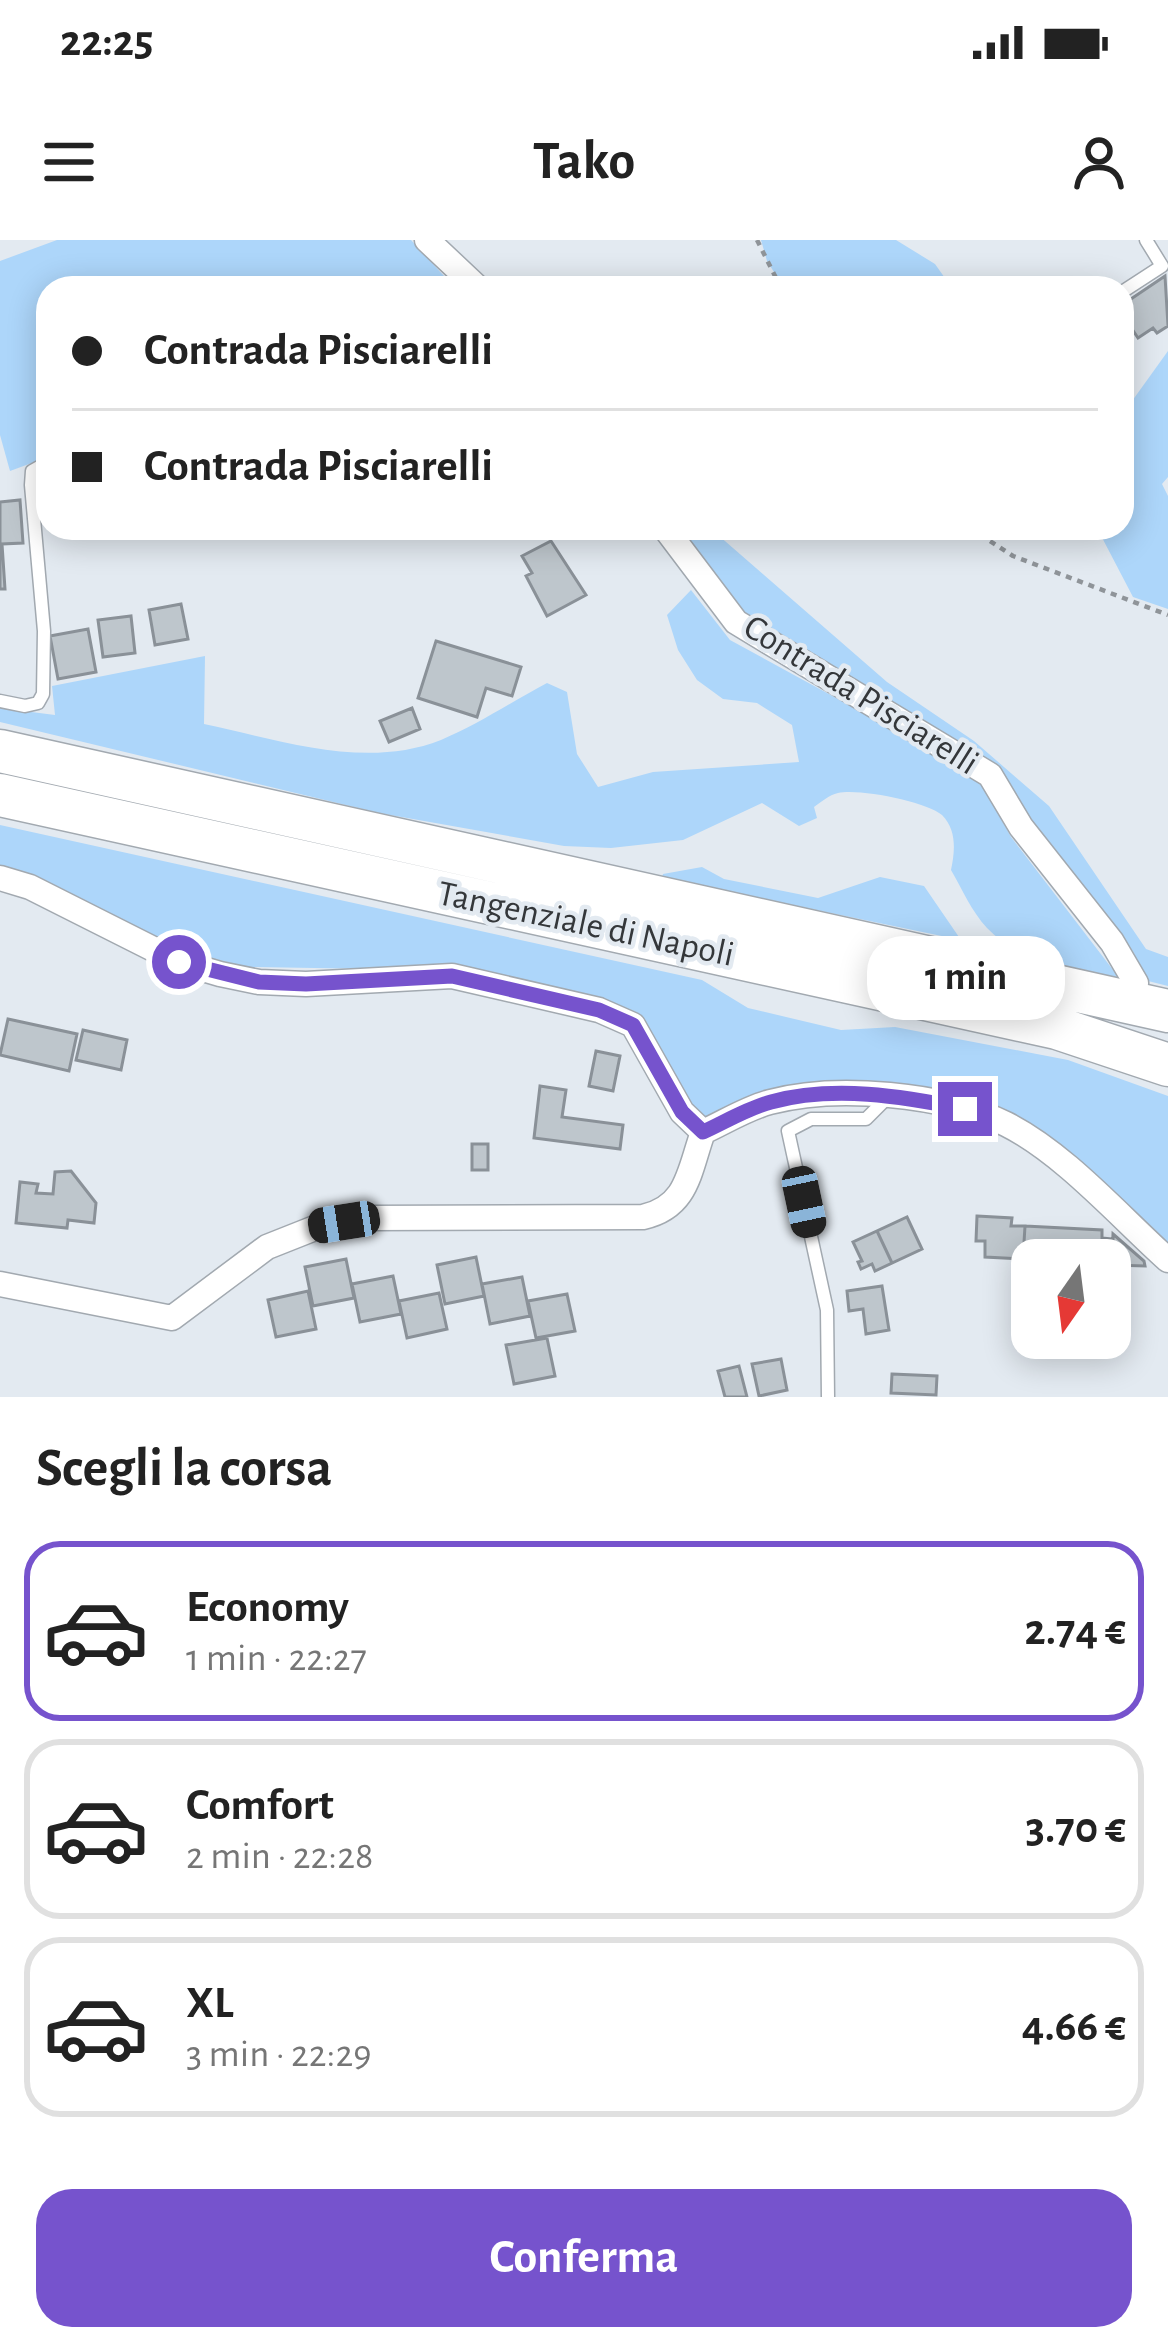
<!DOCTYPE html>
<html lang="it">
<head>
<meta charset="utf-8">
<style>
  :root { --surface:#fff; --page:#f6f6f6; --text:#222; --muted:#767676; --line:#e0e0e0; --accent:#7653cd }
  body { margin:0; font-family:"Alegreya Sans",sans-serif; background:var(--page); color:var(--text); height:100vh; display:flex; flex-direction:column; font-size:45px; white-space:nowrap }
  * { box-sizing:border-box; margin:0 }
  p { font-size:39px; color:var(--muted) }
  .icon { flex:none; width:66px; height:66px; fill:none; stroke:currentColor; stroke-width:2; stroke-linecap:round; stroke-linejoin:round }
  .map { position:relative; height:1157px; overflow:hidden }
  .details { display:flex; flex-direction:column; background:var(--surface); flex:1 }
  .details>* { flex:none }
  .top-card { position:absolute; left:36px; top:36px; width:1098px; height:264px; border-radius:36px; box-shadow:0 6px 30px #0003; display:grid; align-content:center; height:264px; padding:0 36px; background:var(--surface) }
  .needle { width:78px; rotate:194deg }
  .buttons { position:absolute; left:1011px; top:999px; display:grid; gap:24px }
  .buttons a { display:grid; place-items:center; width:120px; height:120px; border-radius:24px; background:var(--surface); box-shadow:0 6px 30px #0003; font-size:60px }
  .end { position:absolute; width:54px; height:54px; margin:-27px; border:15px solid #7653cd; background:#fff; box-shadow:0 0 0 6px #fff }
  .from { border-radius:50% }
  .bubble { position:absolute; height:84px; border-radius:36px; background:var(--surface); box-shadow:0 6px 30px #0003; font-size:39px; font-weight:700; line-height:84px; text-align:center }
  .car { position:absolute; width:36px; height:72px; margin:-36px -18px; border-radius:15px; box-shadow:0 0 9px 3px #0007; background:linear-gradient(#222 24%,#8ab4d8 0 40%,#222 0 76%,#8ab4d8 0 86%,#222 0) }
  .top-card b { display:flex; align-items:center; gap:42px; height:114px; font-size:45px }
  .top-card b+b { border-top:3px solid var(--line) }
  .top-card i { width:30px; height:30px; background:var(--text) }
  ul { padding:0; list-style:none }
  li { display:flex; align-items:center; gap:36px; height:180px; margin:0 24px 18px; padding:0 12px; border:6px solid var(--line); border-radius:36px }
  li div { flex:1 }
  li b { display:block; font-size:45px }
  li em { font-style:normal; font-weight:700 }
  li.selected { border-color:var(--accent) }
  li>.icon { width:108px; height:108px; stroke-width:1.5 }
  h2 { padding:0 36px; font-size:54px; line-height:144px }
  .cta { display:flex; gap:24px; margin-top:auto; padding:24px 36px }
  .cta a { flex:1; height:138px; border-radius:36px; background:var(--accent); color:#fff; font-size:48px; font-weight:700; line-height:138px; text-align:center }
  .status { display:flex; justify-content:space-between; align-items:center; height:84px; padding:0 60px; background:var(--surface); direction:ltr }
  .status svg { height:33px; fill:currentColor }
  header { display:flex; justify-content:space-between; align-items:center; height:156px; padding:0 36px; background:var(--surface); font-size:54px; font-weight:700 }
  .map>svg:first-child { display:block }
  .green { fill:#add6fa }
  .building { fill:#bec6cc; stroke:#8a9198; stroke-width:3 }
  .lines { fill:none; stroke-linecap:round; stroke-linejoin:round }
  .lane-casing { stroke:#a2a9b0; stroke-width:15 }
  .street-casing { stroke:#a2a9b0; stroke-width:27 }
  .highway-casing { stroke:#a2a9b0; stroke-width:45 }
  .path { stroke:#8f9499; stroke-width:4.5; stroke-dasharray:6 6; stroke-linecap:butt }
  .lane { stroke:#fff; stroke-width:12 }
  .street { stroke:#fff; stroke-width:24 }
  .highway { stroke:#fff; stroke-width:42 }
  .route { stroke:#7653cd; stroke-width:15 }
  .labels { text-anchor:middle; dominant-baseline:central; stroke-width:9; stroke-linejoin:round; paint-order:stroke }
  .street-label { font-size:36px; fill:#34373a; stroke:#e3eaf1 }
</style>
</head>
<body>
<div class="status"><b>22:25</b><svg viewBox="0 0 49 12"><path d="M0 12V9h3v3zM5 12V6h3v6zM10 12V3h3v9zM15 12V0h3v12zM26 1h20v11H26zM47 4h2v5h-2z"/></svg></div>
<header><svg class="icon" aria-label="menu" viewBox="0 0 24 24"><path d="M4 6h16M4 12h16M4 18h16"/></svg>Tako<svg class="icon" aria-label="person" viewBox="0 0 24 24"><circle cx="12" cy="8" r="4"/><path d="M4 21q1-7 8-7t8 7"/></svg></header>
<div class="map">
<svg width="1168" height="1157" viewBox="0 0 1168 1157">
  <rect width="100%" height="100%" fill="#e3eaf1"/>
  <path class="green" d="M57 0H411L455 48H48V217L10 231 0 195V21Z
    M761 0H896L935 24 952 48H784L767 21Z
    M1168 111V237L1162 244 1168 256V369L1133 357 1097 288H1122V175Z
    M677 288H710L887 442 974 501 1049 566 1146 709 1168 717V746L1144 740 1134 713 990 526 756 388Z
    M691 350 730 400 957 524 983 545 1011 597 1120 739C1074 731 1021 723 987 688 972 672 962 649 951 630 955 611 957 590 942 575 927 562 859 548 838 553 829 555 821 562 814 567L817 578 799 586 762 563 683 600 611 608 564 606 379 573 0 482V468L55 475 52 446 205 416 204 484C281 500 365 530 441 500 477 485 513 461 547 443L567 452 577 514 598 547 653 532 799 522 792 485 757 463 723 459 697 440 678 410 667 375Z
    M0 585 702 740 748 768 841 790 895 787 1068 820 1168 856V1009L1038 894 916 850 818 842 760 854 704 881 687 865 635 777 376 729 247 727 191 713 0 627Z
    M702 627 724 639 818 658 880 637 924 646 961 700 662 638 663 634Z"/>
  <path class="building" d="M1165 36 1168 86 1157 93 1153 88 1138 98 1122 74V65Z
    M20 260 23 303 2 304 5 349H0V262Z
    M551 301 586 355 547 376 526 336 532 333 522 316Z
    M181 364 188 399 155 405 149 370Z
    M131 376 135 413 103 417 98 380Z
    M88 389 96 432 58 439 50 396Z
    M436 401 521 427 512 456 486 448 477 477 418 458Z
    M412 468 420 489 389 502 380 481Z
    M8 779 77 794 69 831 0 815Z
    M83 790 127 800 121 830 76 820Z
    M596 811 620 816 613 851 589 846Z
    M540 846 566 850 562 877 623 885 620 909 534 898Z
    M472 904H488V930H472Z
    M71 931 96 963 94 983 68 980 67 988 16 983 20 942 38 944 36 953 53 954 55 932Z
    M977 976 1012 978 1011 986H1025L1023 1019 985 1017V1001H976Z
    M907 977 922 1009 892 1023 877 991Z
    M1025 986 1102 990V998L1113 999 1112 1025 1110 1020 1023 1019Z
    M877 991 892 1023 875 1031 872 1024 861 1029 858 1022 862 1021 853 1002Z
    M1113 994 1144 1021 1145 1026 1112 1025Z
    M476 1017 484 1056 445 1064 437 1025Z
    M346 1019 354 1058 313 1066 305 1027Z
    M393 1036 401 1074 360 1082 352 1044Z
    M522 1037 530 1076 490 1084 482 1044Z
    M882 1046 889 1090 866 1094 863 1069 849 1071 847 1051Z
    M308 1051 316 1089 276 1097 268 1060Z
    M439 1053 447 1089 407 1098 399 1061Z
    M567 1054 575 1091 536 1098 528 1061Z
    M547 1098 555 1136 514 1144 506 1105Z
    M781 1119 787 1150 759 1156 752 1124Z
    M739 1126 747 1157H725L718 1131Z
    M892 1134 937 1136 936 1155 891 1153Z"/>
  <g class="lines">
    <g class="lane-casing">
      <path id="lane" d="M1122 52 1162 26 1146 0
        M0 461 25 466 38 463 43 454 44 391 31 245 32 231 48 222
        M828 1157 827 1070 788 891 811 879H866L887 858"/>
    </g>
    <g class="street-casing">
      <path id="street" d="M427 0 478 48
        M665 288 736 382 990 535 1021 587 1112 702 1136 743
        M0 638 30 647 179 722 220 734 259 742 306 744 452 736 599 770 633 785 682 872 703 892C725 882 747 868 770 862 836 844 944 854 1006 884 1064 913 1119 976 1168 1020
        M0 1044 172 1078 267 1007 320 986 369 978 643 977C688 967 689 931 703 892"/>
    </g>
    <g class="highway-casing">
      <path id="highway" d="M0 511 1168 771
        M0 555 1057 788 1168 825"/>
    </g>
    <path class="path" d="M757 0 781 48
      M970 288 1013 316 1168 375"/>
    <use href="#lane" class="lane"/>
    <use href="#street" class="street"/>
    <use href="#highway" class="highway"/>
  </g>
  <g class="lines">
    <path class="route" d="M179 722 259 742 306 744 452 736 599 770 633 785 682 872 703 892C725 882 748 868 771 862 833 845 902 856 965 869"/>
  </g>
  <g class="labels">
    <g class="street-label">
      <text transform="translate(861 455) rotate(32)">Contrada Pisciarelli</text>
      <text transform="translate(586 684) rotate(12)">Tangenziale di Napoli</text>
    </g>
  </g>
</svg>
<div class="buttons">
<a><svg class="needle" viewBox="-14 -14 28 28"><path d="M0-13l5 13h-10z" fill="#e53935"/><path d="M0 13l5-13h-10z" fill="#767676"/></svg></a>
</div>
<i class="end from" style="left:179px;top:722px"></i>
<i class="end" style="left:965px;top:869px"></i>
<div class="bubble" style="left:867px;top:696px;width:198px">1 min</div>
<i class="car" style="left:804px;top:962px;rotate:168deg"></i>
<i class="car" style="left:344px;top:982px;rotate:261deg"></i>
<div class="top-card">
<b><i class="from"></i>Contrada Pisciarelli</b>
<b><i></i>Contrada Pisciarelli</b>
</div>
</div>
<section class="details">
<h2>Scegli la corsa</h2>
<ul>
<li class="selected"><svg class="icon" aria-label="car" viewBox="0 0 24 24"><path d="M5 17H2v-5l4-1 3-4h7l3 4 3 1v5h-3M9 17h6M6 11h13"/><circle cx="7" cy="17" r="2"/><circle cx="17" cy="17" r="2"/></svg><div><b>Economy</b><p>1 min · 22:27</p></div><em>2.74 €</em></li>
<li><svg class="icon" aria-label="car" viewBox="0 0 24 24"><path d="M5 17H2v-5l4-1 3-4h7l3 4 3 1v5h-3M9 17h6M6 11h13"/><circle cx="7" cy="17" r="2"/><circle cx="17" cy="17" r="2"/></svg><div><b>Comfort</b><p>2 min · 22:28</p></div><em>3.70 €</em></li>
<li><svg class="icon" aria-label="car" viewBox="0 0 24 24"><path d="M5 17H2v-5l4-1 3-4h7l3 4 3 1v5h-3M9 17h6M6 11h13"/><circle cx="7" cy="17" r="2"/><circle cx="17" cy="17" r="2"/></svg><div><b>XL</b><p>3 min · 22:29</p></div><em>4.66 €</em></li>
</ul>
<div class="cta"><a>Conferma</a></div>
</section>
</body>
</html>
